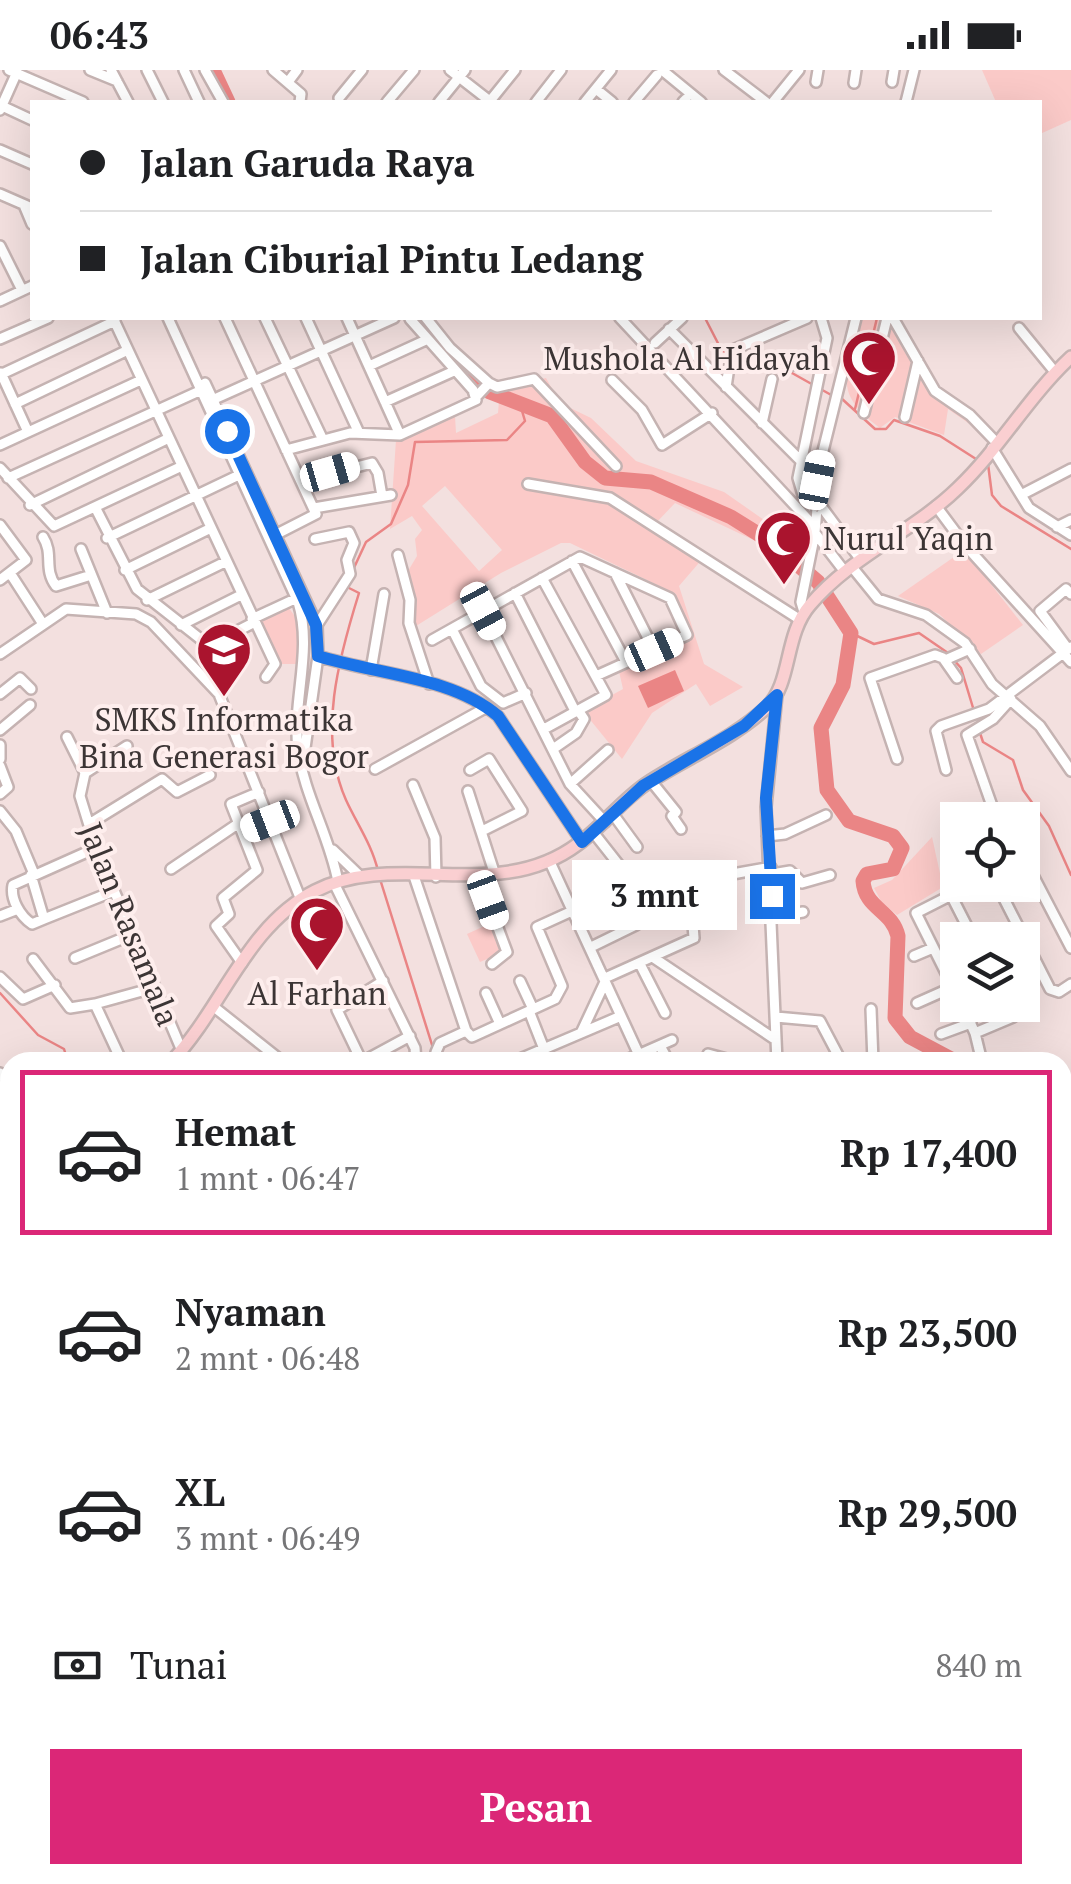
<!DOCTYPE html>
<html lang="id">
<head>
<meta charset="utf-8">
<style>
  :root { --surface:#fff; --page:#f6f6f6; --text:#202124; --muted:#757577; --line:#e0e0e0; --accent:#db2777 }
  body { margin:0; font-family:"PT Serif",serif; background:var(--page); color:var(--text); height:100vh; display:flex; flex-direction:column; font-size:38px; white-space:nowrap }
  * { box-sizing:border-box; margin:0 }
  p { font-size:32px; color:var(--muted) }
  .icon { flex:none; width:55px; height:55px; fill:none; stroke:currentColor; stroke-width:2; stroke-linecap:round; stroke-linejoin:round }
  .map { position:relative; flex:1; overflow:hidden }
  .sheet { position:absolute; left:0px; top:982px; width:1072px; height:832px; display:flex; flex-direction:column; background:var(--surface); border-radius:30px 30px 0 0; box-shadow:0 10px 40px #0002 }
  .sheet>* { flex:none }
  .hud { position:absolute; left:30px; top:30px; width:1012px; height:220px; border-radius:0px; box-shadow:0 10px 40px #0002; display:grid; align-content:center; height:220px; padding:0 50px; background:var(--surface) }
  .buttons { position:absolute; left:940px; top:732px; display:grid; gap:20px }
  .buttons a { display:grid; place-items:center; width:100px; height:100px; border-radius:0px; background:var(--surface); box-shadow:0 10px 40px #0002; font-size:50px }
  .end { position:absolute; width:45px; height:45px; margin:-22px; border:12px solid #1a73e8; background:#fff; box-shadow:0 0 0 5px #fff }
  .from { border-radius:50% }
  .bubble { position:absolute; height:70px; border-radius:0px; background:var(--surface); box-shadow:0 10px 40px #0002; font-size:32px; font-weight:600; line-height:70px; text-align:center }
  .car { position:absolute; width:30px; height:60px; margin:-30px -15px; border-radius:12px; box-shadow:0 0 8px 2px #0007; background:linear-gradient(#fff 24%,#345 0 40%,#fff 0 76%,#345 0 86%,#fff 0) }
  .hud b { display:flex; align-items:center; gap:35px; height:95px; font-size:38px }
  .hud b+b { border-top:2px solid var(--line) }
  .hud i { width:25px; height:25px; background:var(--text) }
  ul { padding:18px 0 0; list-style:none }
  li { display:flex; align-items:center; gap:30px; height:165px; margin:0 20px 15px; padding:0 30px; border:5px solid transparent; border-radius:0px }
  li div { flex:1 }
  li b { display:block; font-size:38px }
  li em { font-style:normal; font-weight:600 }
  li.current { border-color:var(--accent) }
  li>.icon { width:90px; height:90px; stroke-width:1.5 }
  .pay { display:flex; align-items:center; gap:25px; height:110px; padding:0 50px; font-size:38px }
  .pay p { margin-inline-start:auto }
  .action { display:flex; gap:20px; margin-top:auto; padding:20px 50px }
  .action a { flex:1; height:115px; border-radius:0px; background:var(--accent); color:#fff; font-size:40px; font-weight:600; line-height:115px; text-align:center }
  .status { display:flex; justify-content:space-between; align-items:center; height:70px; padding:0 50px; background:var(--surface); direction:ltr }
  .status svg { height:28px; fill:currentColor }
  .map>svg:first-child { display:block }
  .green { fill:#fbcac8; fill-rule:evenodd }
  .water { fill:#ea8585 }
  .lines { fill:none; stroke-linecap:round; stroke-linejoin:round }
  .stream { stroke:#ea8585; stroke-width:2.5 }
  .river { stroke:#ea8585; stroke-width:15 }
  .street-casing { stroke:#c5b3b2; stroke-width:14 }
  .secondary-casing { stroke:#c5b3b2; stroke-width:16 }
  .street { stroke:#fff; stroke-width:9 }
  .secondary { stroke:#facfd1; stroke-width:11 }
  .street-bridge-casing { stroke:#c5b3b2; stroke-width:14; stroke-linecap:butt }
  .street-bridge { stroke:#fff; stroke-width:9 }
  .route { stroke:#1a73e8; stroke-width:12 }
  .labels { text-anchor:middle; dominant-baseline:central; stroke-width:8; stroke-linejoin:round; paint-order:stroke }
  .poi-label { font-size:32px; fill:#3c3535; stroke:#feeeed }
  .street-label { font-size:32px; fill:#3c3535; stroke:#feeeed }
</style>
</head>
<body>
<div class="status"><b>06:43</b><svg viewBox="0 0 49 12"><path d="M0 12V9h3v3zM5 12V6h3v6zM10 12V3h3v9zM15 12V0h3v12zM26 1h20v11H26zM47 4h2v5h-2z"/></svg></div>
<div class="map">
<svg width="1071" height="1814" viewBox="0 0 1071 1814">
  <rect width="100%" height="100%" fill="#f3e0df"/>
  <path class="green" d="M982 0H1071V50L1040 64V32H996Z
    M863 248H900L937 315 987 366 948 339 944 365 895 347 880 358C828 319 849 304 863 248Z
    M546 308 560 333 591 348 636 391 724 422 800 475 785 485 675 433 656 453 704 487 679 516 704 594 743 617 710 636 696 614 652 643 622 689 583 641 623 619 618 597 687 567 676 524 570 473H561L501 503 416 556 408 501 417 486 415 469 422 460 412 446 390 459 396 370 455 346 456 363 498 343 500 318ZM445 416 502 480 479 501 422 436Z
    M964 480 1023 555 981 584 939 544 898 526Z
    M286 534 304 559 302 594H279L256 550Z
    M932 767 943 817 897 845 881 831 874 818 892 810Z
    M491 853 504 882 480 892 467 864Z
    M0 1752 10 1763V1805H96L111 1814H0Z"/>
  <path class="water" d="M675 600 684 621 648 638 638 616Z"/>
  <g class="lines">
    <path class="stream" d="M705 248 722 281 767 289 773 300 792 303 833 326
      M898 248 924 293
      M841 328 875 359H886L894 350 940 366 976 389
      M855 339 877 248
      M988 394 992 425 1001 436 1071 479
      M352 502 366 472 391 454 408 415 415 372 507 370 525 351 520 334
      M345 516 359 523C339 587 317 665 346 730 357 754 372 775 378 801
      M851 563 874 574 919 563 948 583
      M953 589 961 598 974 641
      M980 663 983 672 1013 690 1023 720 1049 756 1071 805
      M380 809 433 978
      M0 923 38 965 64 979 68 992
      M325 1805 327 1814"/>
    <path class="river" d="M213 0 228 32
      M420 248 434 269 490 322 552 346 585 392 605 408 651 412 731 447 771 472 818 512 851 563 843 615 821 658 827 720 849 751 893 766 902 778 893 799 867 804 863 811C865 839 892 840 898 866L895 948 910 967 957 992
      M1062 1340 1071 1343"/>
    <g class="street-casing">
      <path id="street" d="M9 0 83 32
        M90 0 117 11
        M111 0 128 32
        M147 0 163 32
        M184 0 199 32
        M205 0 223 32
        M273 0 301 24 300 32
        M450 0 491 32
        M662 0 701 32
        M724 0 766 32
        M288 12 297 0
        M816 12 818 0
        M892 12 894 0
        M854 13 856 0
        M596 19 612 32
        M339 28 362 0
        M490 31 515 0
        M387 32 414 0
        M439 32 465 0
        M536 32 561 0
        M585 32 611 0
        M634 32 657 5
        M683 32 686 29
        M773 32 799 0
        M906 32 914 0
        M2 36 32 50
        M0 40 17 2
        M0 80 32 94
        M0 124 32 138
        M24 135 32 154
        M0 176 22 220
        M0 231 32 216
        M113 248 275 594 266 607
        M168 248 298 532C313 581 292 630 298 679 304 725 330 767 338 812
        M225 248 316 444 275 465
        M265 248 323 370
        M306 248 359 363
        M347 248 400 365
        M426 248 450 278 489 313
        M620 248 815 457
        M893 248 935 321 970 345 996 372
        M1019 258 1055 302
        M669 259 801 391
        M0 269 48 248
        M655 273 682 248
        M733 280 807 248
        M369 296 426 270
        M787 297 824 284
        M1 303 28 362
        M2 304 115 251
        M612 310 642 340 662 375 712 343
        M205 313 317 555 318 586 303 692
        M726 317 729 297
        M475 328 489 313 497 317 534 309 616 396
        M210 331 394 248
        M385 332 454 301
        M15 334 128 280
        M864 343 887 248
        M905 347 918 291
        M762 353 772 309
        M0 375 141 310
        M992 378 1029 438 1071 465
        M286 380 350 363 400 365 476 330 473 320 410 249
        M0 398 54 456 180 397
        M8 408 206 318
        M301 411 372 393 378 403 382 426
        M528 414 610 428 799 549
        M803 425 798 408 827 268 821 248
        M1021 425 1071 399
        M30 435 167 369
        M821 436 861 490
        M936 436 965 475 1071 592
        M95 437 137 519 203 571 216 572 253 553
        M314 438 391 425
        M0 455 26 490 0 510
        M1057 457 1071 450
        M815 463 845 502
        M43 467C54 484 43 499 56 516L88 506
        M107 468 239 405
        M315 469 349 462 354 473 347 490 350 504 317 555
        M81 479 107 543
        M398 485 410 530 409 553 429 614
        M572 491 626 592
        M852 497 878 529 926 545 965 573 992 614 1040 656 1071 701
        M125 500 209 459
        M10 503 43 554
        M615 503 654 580
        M542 508 606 625 544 659
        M515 523 575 641
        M147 530 225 492
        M483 541 570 714 605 752
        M804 542 801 532 815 463 821 389 856 248
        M252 549 297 528
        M181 555 241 525
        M452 559 481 616 503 633 526 623
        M432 570 580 487 670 528 687 565 596 606
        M1068 579 1040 541 1066 519 1071 524
        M0 584 66 539 136 544 151 552 219 624 301 830
        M318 586C377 605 451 606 498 646L582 772
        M945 590 970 579
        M371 600 384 524
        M0 624 20 608 31 619
        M777 625 766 737 777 992
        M0 660 30 635
        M67 667 85 703 80 726 96 778 182 981
        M0 675V689
        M553 679 576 663 584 649 578 640
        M897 689 870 608 935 585 943 588 957 608
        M0 696 8 717 0 724
        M375 699 487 637
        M470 700 489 689 522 741 484 760
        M946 700 936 661 941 656 989 639 1071 577
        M85 703 127 676
        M651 711 676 742 672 746 681 759
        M570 714 608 680
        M413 715 435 768 436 807
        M468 721 495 805
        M0 741 16 761 34 804
        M613 744 637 777
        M997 750 967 665 993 649 1011 629
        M89 754 162 709 177 722 210 705
        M243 761 270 751
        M593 762 619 795
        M767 766 785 764 826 745
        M333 780 361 807
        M1024 788 1071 878
        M549 790 639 985
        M171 799 239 753
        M772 804 790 801 802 813 830 805
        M31 805 44 849 114 821
        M414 806 466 961
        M479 807 507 882 492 894
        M334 813 415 978 416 992
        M997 815 1050 919 1059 922 1071 914
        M951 825 974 870
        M677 830 727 805 771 797
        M0 846 18 839
        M773 847 803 842
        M44 849 32 854C20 846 10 829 13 815L96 778
        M591 877 636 855
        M914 886 933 878
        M75 888 131 865
        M654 888 776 970
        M33 889 70 938 95 934
        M242 893 216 856 229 844 223 828 257 800 231 734 259 722
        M640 894 665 943
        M0 907 23 929 55 915
        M520 911 533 939
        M486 923 500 954
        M958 927 916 843 971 815
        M917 933 953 917
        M962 935 975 963 982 992
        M214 937 283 992
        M871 939 873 992
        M529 941 544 979
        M776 947 820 951 839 987 826 992
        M466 961 472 967 555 929 562 916 537 857 627 816 693 855 694 868 605 908
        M582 961 605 912
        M975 963 1013 947
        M941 964 971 953
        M660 976 669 992
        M708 984 738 992
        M122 992 95 934 153 918
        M362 992 337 940 383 911
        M362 992 410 966
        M441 992 436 982 440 973 466 961
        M513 992 621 946
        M622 992 672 970
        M0 1003 10 1015
        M1062 1084 1071 1085
        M0 1139 10 1156
        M1062 1144H1071
        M0 1172 10 1168
        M0 1228 10 1225
        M1062 1230 1071 1229
        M0 1272 10 1270
        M1062 1387 1066 1385
        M1062 1422 1071 1433
        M0 1466 10 1475
        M1062 1481 1071 1475
        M1062 1568 1071 1563
        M1062 1583 1071 1593
        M0 1644 10 1652
        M1062 1665 1071 1664
        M1062 1760 1071 1771
        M128 1805 140 1814
        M147 1805 153 1814
        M175 1805 180 1814
        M332 1805 336 1814
        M378 1805 385 1814
        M417 1805 424 1814
        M459 1805 466 1814
        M607 1805 613 1814
        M627 1805 633 1814
        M807 1805V1814
        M822 1805 828 1814
        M729 1806V1805
        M226 1814 242 1805
        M304 1814 320 1806
        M344 1814 358 1805
        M570 1814 587 1805
        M643 1814 656 1805
        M698 1814 710 1805
        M983 1814 987 1805"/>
    </g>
    <g class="secondary-casing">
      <path id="secondary" d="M171 992C222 939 246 856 315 821 396 779 497 835 578 774 603 756 621 731 646 714 685 688 732 670 767 637 792 613 784 565 810 535 851 486 913 462 958 418 1000 378 1028 327 1071 287
        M0 1087 10 1083"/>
    </g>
    <use href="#street" class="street"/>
    <use href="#secondary" class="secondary"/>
    <g class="street-bridge-casing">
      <path id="street-bridge" d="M803 425 821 436"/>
    </g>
    <use href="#street-bridge" class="street-bridge"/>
  </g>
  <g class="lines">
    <path class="route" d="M227 361 316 555 318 586C376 604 453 607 498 646L582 772 643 716 744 656 777 625 766 728 772 826"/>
  </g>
  <defs>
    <g id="mosque-pin" transform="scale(2.875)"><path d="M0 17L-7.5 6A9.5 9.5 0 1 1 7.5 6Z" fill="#aa142e" stroke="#feeeed"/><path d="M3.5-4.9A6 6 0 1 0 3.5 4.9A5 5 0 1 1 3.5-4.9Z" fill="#fff"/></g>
    <g id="school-pin" transform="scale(2.875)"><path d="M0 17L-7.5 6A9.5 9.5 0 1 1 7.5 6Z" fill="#aa142e" stroke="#feeeed"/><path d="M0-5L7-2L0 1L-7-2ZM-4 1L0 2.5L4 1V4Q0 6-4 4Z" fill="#fff"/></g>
  </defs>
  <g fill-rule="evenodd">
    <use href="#mosque-pin" x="869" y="288"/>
    <use href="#mosque-pin" x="784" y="468"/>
    <use href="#school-pin" x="224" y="580"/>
    <use href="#mosque-pin" x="317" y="854"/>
  </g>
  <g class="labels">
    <g class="poi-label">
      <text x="830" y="288" text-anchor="end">Mushola Al Hidayah</text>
      <text x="823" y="468" text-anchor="start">Nurul Yaqin</text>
      <text x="224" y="649">SMKS Informatika<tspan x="224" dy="37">Bina Generasi Bogor</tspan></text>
      <text x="317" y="923">Al Farhan</text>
    </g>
    <g class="street-label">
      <text transform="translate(130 854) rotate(68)">Jalan Rasamala</text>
    </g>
  </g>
</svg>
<div class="buttons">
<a><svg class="icon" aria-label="locate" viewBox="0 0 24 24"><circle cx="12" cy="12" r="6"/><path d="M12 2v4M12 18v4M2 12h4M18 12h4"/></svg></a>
<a><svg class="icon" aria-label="layers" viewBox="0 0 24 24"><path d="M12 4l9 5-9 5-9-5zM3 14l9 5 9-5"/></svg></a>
</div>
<i class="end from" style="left:227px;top:361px"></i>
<i class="end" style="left:772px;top:826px"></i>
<div class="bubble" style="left:572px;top:790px;width:165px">3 mnt</div>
<i class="car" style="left:330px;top:402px;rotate:74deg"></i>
<i class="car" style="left:817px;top:410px;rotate:11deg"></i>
<i class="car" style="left:483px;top:541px;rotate:152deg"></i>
<i class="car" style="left:654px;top:580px;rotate:66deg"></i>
<i class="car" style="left:270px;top:751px;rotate:249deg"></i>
<i class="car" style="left:488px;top:830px;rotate:160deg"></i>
<div class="hud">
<b><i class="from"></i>Jalan Garuda Raya</b>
<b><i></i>Jalan Ciburial Pintu Ledang</b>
</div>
<section class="sheet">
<ul>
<li class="current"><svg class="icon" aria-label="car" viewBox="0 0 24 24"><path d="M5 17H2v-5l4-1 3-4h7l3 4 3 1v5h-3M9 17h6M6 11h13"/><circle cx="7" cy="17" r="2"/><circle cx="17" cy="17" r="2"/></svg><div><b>Hemat</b><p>1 mnt · 06:47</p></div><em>Rp 17,400</em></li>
<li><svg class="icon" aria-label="car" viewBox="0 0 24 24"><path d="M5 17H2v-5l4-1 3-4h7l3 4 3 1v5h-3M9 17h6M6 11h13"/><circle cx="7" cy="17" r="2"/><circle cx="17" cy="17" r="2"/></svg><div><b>Nyaman</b><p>2 mnt · 06:48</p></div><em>Rp 23,500</em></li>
<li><svg class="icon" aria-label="car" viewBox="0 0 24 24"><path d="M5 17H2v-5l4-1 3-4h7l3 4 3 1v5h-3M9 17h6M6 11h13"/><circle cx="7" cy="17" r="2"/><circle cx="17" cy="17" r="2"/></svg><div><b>XL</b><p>3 mnt · 06:49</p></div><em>Rp 29,500</em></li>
</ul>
<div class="pay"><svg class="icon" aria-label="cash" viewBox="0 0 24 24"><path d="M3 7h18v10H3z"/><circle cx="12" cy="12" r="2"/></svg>Tunai<p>840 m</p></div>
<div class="action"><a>Pesan</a></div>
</section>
</div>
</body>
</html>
